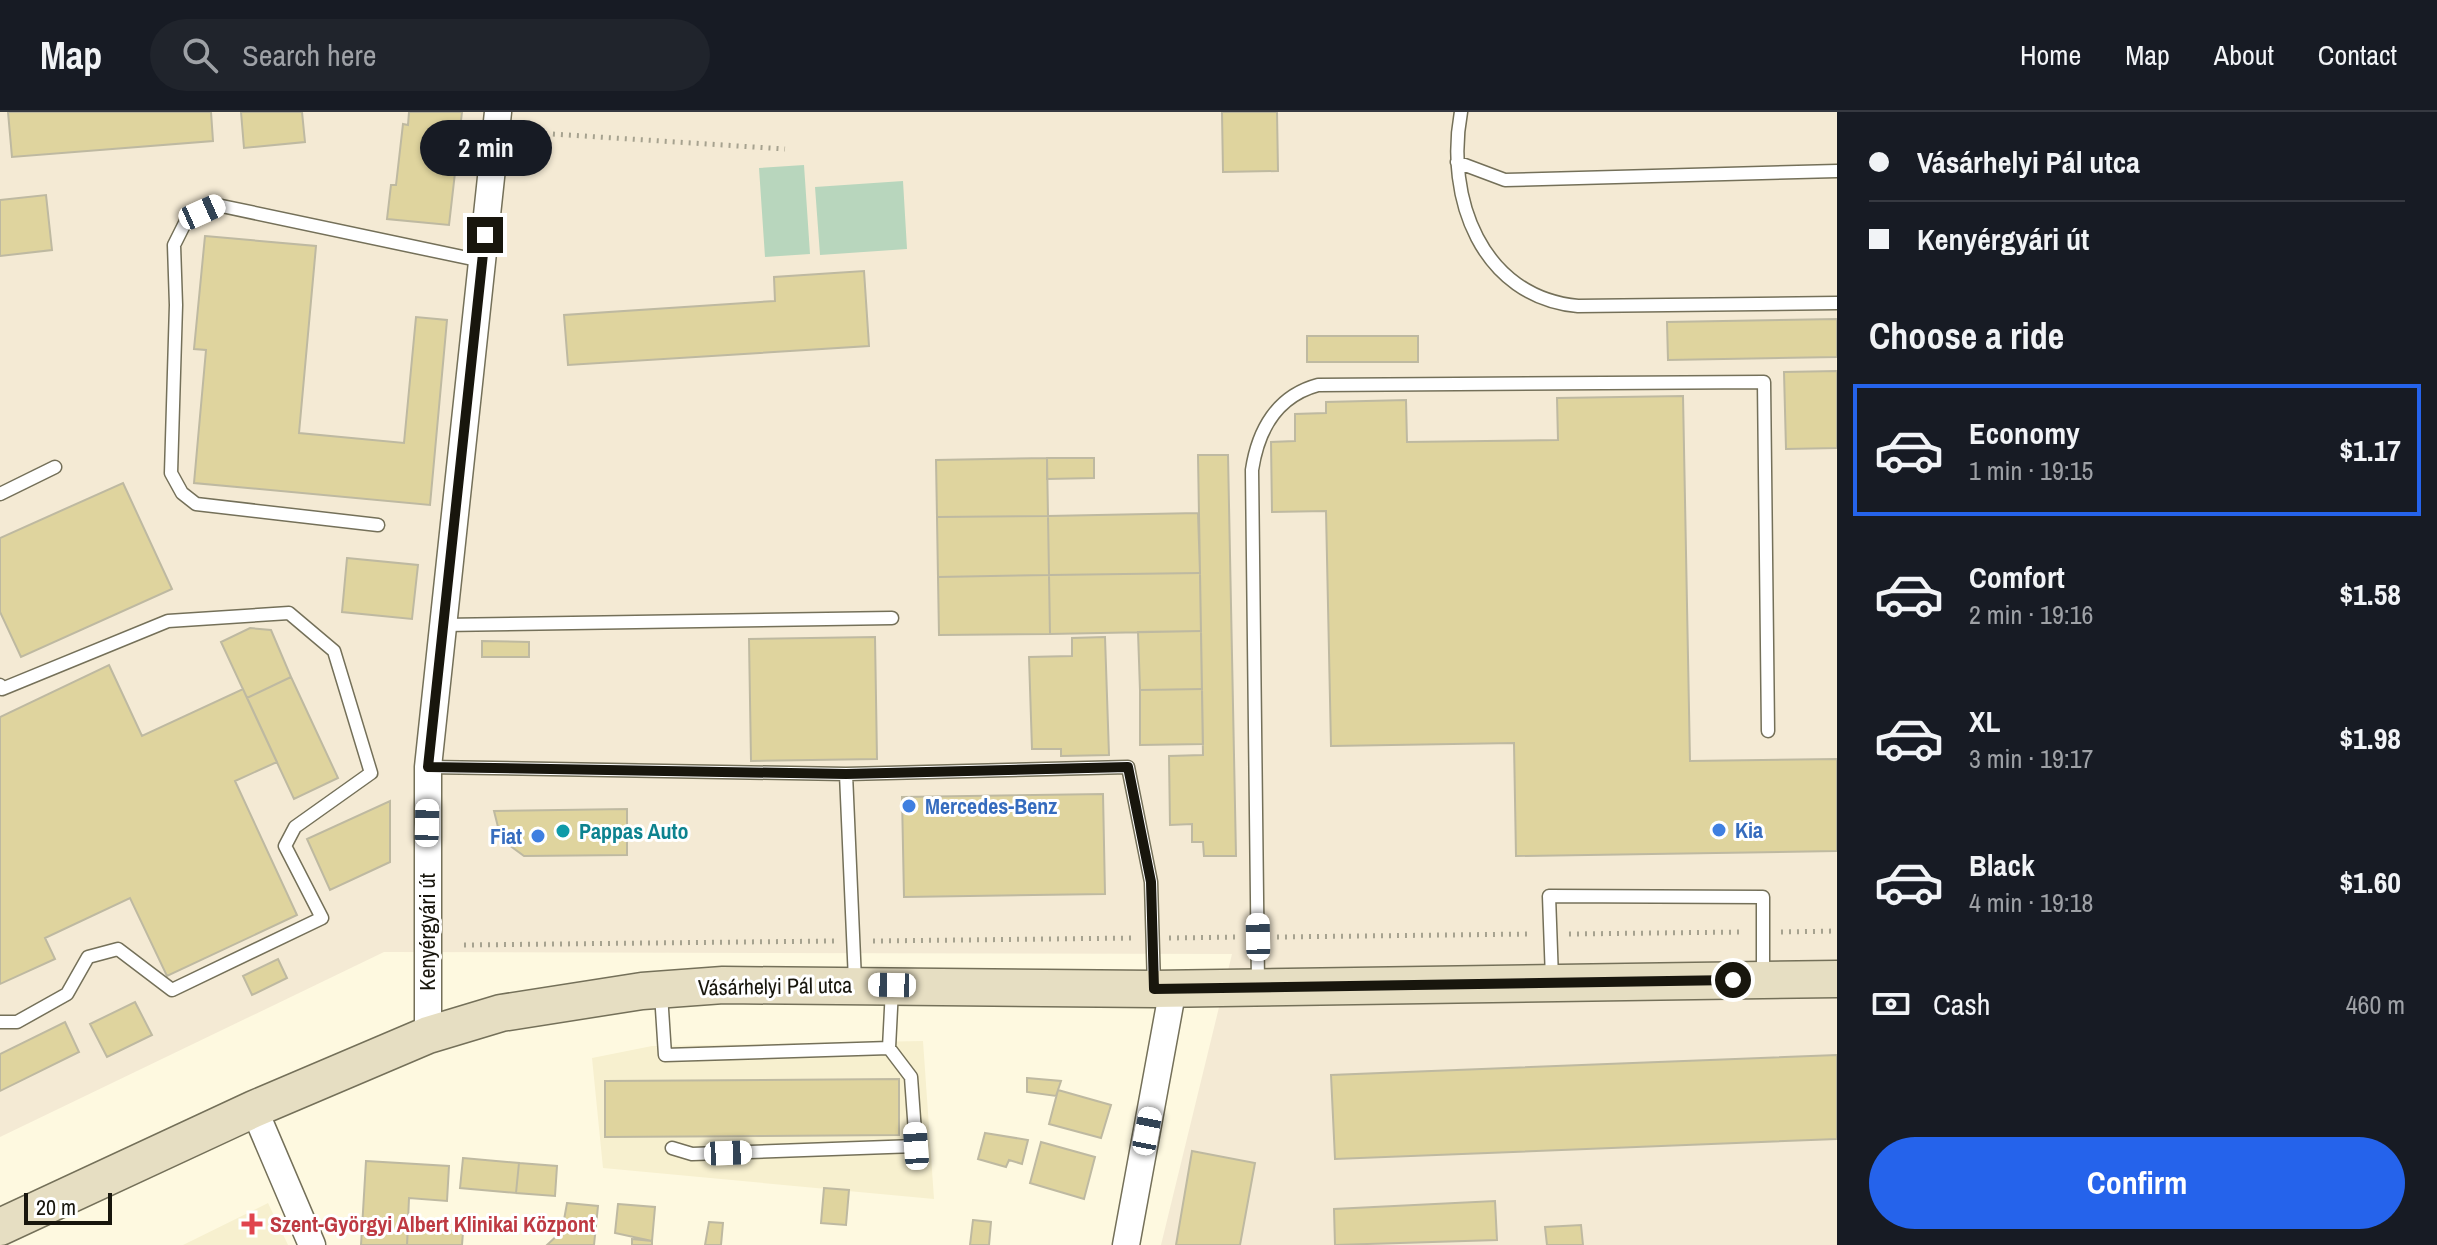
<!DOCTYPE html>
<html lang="en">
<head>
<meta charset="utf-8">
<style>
  :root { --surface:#171b24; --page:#20242c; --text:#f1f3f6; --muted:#9ea1a6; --line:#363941; --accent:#2563eb }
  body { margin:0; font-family:"Archivo Narrow",sans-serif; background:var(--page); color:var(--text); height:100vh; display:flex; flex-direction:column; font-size:30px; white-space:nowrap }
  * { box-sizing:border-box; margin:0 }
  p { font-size:26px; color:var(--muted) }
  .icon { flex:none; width:44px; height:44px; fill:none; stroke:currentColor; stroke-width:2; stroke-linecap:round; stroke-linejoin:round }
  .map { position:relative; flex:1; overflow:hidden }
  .details { display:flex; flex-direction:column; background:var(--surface); width:600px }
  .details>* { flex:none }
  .guide { display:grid; align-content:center; height:176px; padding:0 32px; background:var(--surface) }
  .scale { position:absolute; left:24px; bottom:20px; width:88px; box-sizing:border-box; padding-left:8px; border:4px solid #18160d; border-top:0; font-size:22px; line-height:28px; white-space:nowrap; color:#18160d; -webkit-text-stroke:6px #fff; paint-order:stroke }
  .end { position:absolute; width:36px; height:36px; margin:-18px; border:10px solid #18160d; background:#fff; box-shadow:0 0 0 4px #fff }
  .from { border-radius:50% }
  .bubble { position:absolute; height:56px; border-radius:28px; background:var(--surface); box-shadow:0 2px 6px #0004; font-size:26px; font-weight:700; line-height:56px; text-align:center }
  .car { position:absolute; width:24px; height:48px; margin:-24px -12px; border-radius:10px; box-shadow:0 0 6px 2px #0007; background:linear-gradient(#fff 24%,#345 0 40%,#fff 0 76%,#345 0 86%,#fff 0) }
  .guide b { display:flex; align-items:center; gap:28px; height:76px; font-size:30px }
  .guide b+b { border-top:2px solid var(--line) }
  .guide i { width:20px; height:20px; background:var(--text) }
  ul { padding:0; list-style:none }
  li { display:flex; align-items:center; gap:24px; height:132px; margin:0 16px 12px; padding:0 16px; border:4px solid transparent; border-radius:0px }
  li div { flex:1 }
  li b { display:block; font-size:30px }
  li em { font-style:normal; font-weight:700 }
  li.current { border-color:var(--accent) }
  li>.icon { width:72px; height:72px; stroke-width:1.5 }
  h2 { padding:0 32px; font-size:36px; line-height:96px }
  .pay { display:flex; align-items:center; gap:20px; height:88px; padding:0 32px; font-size:30px }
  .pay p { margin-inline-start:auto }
  .action { display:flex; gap:16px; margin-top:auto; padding:16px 32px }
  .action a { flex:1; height:92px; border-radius:48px; background:var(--accent); color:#fff; font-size:32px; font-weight:700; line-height:92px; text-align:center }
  header { display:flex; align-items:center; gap:48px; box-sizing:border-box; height:112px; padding:0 40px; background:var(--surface); border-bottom:2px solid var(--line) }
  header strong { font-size:38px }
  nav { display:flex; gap:44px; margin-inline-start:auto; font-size:28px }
  .search { width:560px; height:72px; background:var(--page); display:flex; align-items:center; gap:20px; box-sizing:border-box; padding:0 28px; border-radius:44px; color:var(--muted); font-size:30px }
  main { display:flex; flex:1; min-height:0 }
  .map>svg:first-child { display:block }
  .built { fill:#f7f0cf }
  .industrial { fill:#f4ead4 }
  .green { fill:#b8d6bd }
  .building { fill:#dfd49e; stroke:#beb9a1; stroke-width:2 }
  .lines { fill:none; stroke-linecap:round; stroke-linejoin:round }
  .lane-casing { stroke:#747059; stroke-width:15 }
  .street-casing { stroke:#747059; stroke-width:29 }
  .secondary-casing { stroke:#747059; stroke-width:39 }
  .path { stroke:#a6a28f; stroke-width:5; stroke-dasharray:2 6; stroke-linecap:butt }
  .lane { stroke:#fff; stroke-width:12 }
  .street { stroke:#fff; stroke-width:26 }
  .secondary { stroke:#e6dec2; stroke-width:36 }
  .route { stroke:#18160d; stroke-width:10 }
  .shop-dot { fill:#3f7fe0; stroke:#fff; stroke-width:3 }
  .culture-dot { fill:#0f9aa8; stroke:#fff; stroke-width:3 }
  .health-dot { fill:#e0444e; stroke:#fff; stroke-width:3 }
  .labels { text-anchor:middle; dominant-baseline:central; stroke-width:6; stroke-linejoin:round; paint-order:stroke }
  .shop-label { font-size:22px; font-weight:bold; fill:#366cbe; stroke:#fff; text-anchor:start }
  .culture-label { font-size:22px; font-weight:bold; fill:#0d838f; stroke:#fff; text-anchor:start }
  .street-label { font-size:22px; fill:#18160d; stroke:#fff }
  .health-label { font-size:22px; font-weight:bold; fill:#be3a42; stroke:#fff; text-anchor:start }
</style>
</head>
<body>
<header>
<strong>Map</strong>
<div class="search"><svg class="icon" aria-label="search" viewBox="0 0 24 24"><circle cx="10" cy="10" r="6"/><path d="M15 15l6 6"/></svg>Search here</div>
<nav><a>Home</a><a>Map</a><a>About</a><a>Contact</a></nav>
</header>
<main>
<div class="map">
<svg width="1837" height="1133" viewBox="0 0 1837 1133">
  <rect width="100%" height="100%" fill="#fef9e0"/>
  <path class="built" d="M923 929 934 1087 603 1056 592 946 652 934Z
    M268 1091 288 1133H183Z"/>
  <path class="industrial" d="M0 0H1837V1133H1161L1232 842 384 840 0 1025Z"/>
  <path class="green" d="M804 53 810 142 765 145 759 56Z
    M903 69 907 137 820 143 815 75Z"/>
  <path class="building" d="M8 0H211L213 29 12 45Z
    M241 0H302L305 30 244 36Z
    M409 0H462L449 113 387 107 391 73H396L403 12 408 13Z
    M1222 0H1277L1278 59 1223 60Z
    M46 83 52 138 0 144V88Z
    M205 124 316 134 299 321 404 331 416 205 447 208 430 393 194 371 206 238 194 237Z
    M864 159 869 234 568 253 564 203 775 189 774 165Z
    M1837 207V245L1668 248 1667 210Z
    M1307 224H1418V250H1307Z
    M1837 259V336L1786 337 1784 260Z
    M1683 284 1690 649 1837 647V739L1516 744 1514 631 1331 634 1326 399 1272 400 1271 330 1295 329V302L1326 301V290L1406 288 1407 330 1558 328 1557 286Z
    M1198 343H1228L1236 744H1204L1203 730H1192V712L1170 713 1169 644 1203 643Z
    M1047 346 1048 404 937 405 936 348Z
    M1047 346H1094V366L1047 367Z
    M123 371 172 477 21 545 0 500V426Z
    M1198 401 1200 461 1049 463 1048 404Z
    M1048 404 1049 463 938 465 937 405Z
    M347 446 418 453 412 507 342 500Z
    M1200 461 1201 519 1050 522 1049 463Z
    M1049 463 1050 522 939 523 938 465Z
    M250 516 271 518 291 565 247 586 221 530Z
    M1201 519 1202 577 1140 578 1138 520Z
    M875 525 877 647 751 649 749 527Z
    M1105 525 1109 643 1061 644V637H1032L1029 545 1072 544V526Z
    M482 529 529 530V545H482Z
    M109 553 142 624 243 577 277 650 235 669 297 803 167 864 130 786 45 826 55 847 0 872V605Z
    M291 565 338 666 294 687 247 586Z
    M1202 577 1203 632 1140 633V578Z
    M1103 682 1105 782 904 785 902 685Z
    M390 689V750L330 778 307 727Z
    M627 697V743L524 744 501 727 494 699Z
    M278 847 287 866 252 883 243 864Z
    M135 890 152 923 107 945 90 912Z
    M65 910 79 940 0 979V942Z
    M1837 943V1027L1335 1047 1331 963Z
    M1027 966 1061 969 1056 984 1027 980Z
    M899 967V1023L605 1025V969Z
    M1058 978 1111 993 1101 1026 1049 1012Z
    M985 1021 1028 1028 1022 1052 1009 1048 1006 1055 978 1047Z
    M1041 1030 1095 1045 1084 1087 1030 1071Z
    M1192 1039 1255 1051 1240 1133H1176Z
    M463 1046 519 1051 516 1081 460 1076Z
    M366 1049 449 1054 447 1089 409 1086 407 1133H361Z
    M519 1051 557 1054 555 1084 516 1081Z
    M824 1076 849 1078 846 1113 821 1111Z
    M1495 1089 1497 1128 1335 1133 1334 1097Z
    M567 1091 598 1094 594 1133H547L562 1119Z
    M618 1092 655 1095 652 1129 615 1121Z
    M973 1108 991 1110 989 1133H970Z
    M709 1110 723 1111 721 1133H705Z
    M1581 1113 1583 1133H1547L1545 1115Z
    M408 1114 463 1120 462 1133H407Z
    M632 1127 652 1129V1133H632Z"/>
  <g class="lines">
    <g class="lane-casing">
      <path id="lane" d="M1461 0C1445 85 1481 185 1578 194L1837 191
        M1457 50 1505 68 1837 59
        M0 382 55 355
        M378 413 196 392 182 381 171 361 176 193 174 133 187 107 217 93 482 149
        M443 513 892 506
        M0 573 2 577 168 509 289 501 334 539 371 661 295 715 285 734 322 806 172 878 118 837 88 845 67 882 17 910H0
        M428 655 846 662 855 869
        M846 662 1128 655 1151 770 1154 875
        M1552 867 1549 784 1763 785V866
        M1258 871 1252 358C1258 318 1277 284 1318 273L1764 270 1768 619
        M661 882 665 943 889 936
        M672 1036 692 1042 916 1034 911 965 889 936 892 877"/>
    </g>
    <g class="street-casing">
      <path id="street" d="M428 923V655L498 0
        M254 997 312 1133
        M1126 1133 1173 876"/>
    </g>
    <g class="secondary-casing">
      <path id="secondary" d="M0 1115 254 997 428 923 501 901 642 879 723 873 1154 877 1837 867"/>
    </g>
    <path class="path" d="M521 20 785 37
      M1781 820 1837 819
      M1569 822 1743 820
      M1277 825 1531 822
      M1169 826 1239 825
      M873 829 1135 826
      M464 833 835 829"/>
    <use href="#lane" class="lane"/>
    <use href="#street" class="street"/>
    <use href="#secondary" class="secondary"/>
  </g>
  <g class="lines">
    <path class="route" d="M485 123 428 655 846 662 1128 655 1151 770 1154 877 1733 868"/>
  </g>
  <g class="shop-dot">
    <circle cx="909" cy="694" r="8"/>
    <circle cx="1719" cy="718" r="8"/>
    <circle cx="538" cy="724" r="8"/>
  </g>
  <circle class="culture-dot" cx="563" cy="719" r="8"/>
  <path class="health-dot" d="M248 1100h8v8h8v8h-8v8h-8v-8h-8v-8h8z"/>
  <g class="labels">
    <g class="shop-label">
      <text x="925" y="694">Mercedes-Benz</text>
      <text x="1735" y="718">Kia</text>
      <text x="522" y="724" text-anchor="end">Fiat</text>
    </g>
    <g class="culture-label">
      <text x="579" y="719">Pappas Auto</text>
    </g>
    <g class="street-label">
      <text transform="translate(427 820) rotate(-90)">Kenyérgyári út</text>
      <text transform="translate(775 874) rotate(-1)">Vásárhelyi Pál utca</text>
    </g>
    <g class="health-label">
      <text x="270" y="1112">Szent-Györgyi Albert Klinikai Központ</text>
    </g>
  </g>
</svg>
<div class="scale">20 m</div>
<i class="end from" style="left:1733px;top:868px"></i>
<i class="end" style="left:485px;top:123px"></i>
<div class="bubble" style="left:420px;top:8px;width:132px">2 min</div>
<i class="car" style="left:202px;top:100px;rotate:66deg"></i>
<i class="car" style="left:427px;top:711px;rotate:1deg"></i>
<i class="car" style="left:1258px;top:825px;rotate:359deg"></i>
<i class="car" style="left:892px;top:873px;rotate:271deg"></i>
<i class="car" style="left:1147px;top:1019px;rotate:11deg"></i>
<i class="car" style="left:916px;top:1034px;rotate:356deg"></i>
<i class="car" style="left:728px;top:1041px;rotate:88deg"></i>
</div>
<section class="details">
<div class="guide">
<b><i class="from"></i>Vásárhelyi Pál utca</b>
<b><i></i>Kenyérgyári út</b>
</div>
<h2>Choose a ride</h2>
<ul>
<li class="current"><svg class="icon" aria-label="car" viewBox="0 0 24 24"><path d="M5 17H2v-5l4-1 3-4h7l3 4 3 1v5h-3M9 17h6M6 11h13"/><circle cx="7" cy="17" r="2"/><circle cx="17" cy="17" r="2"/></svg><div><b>Economy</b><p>1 min · 19:15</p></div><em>$1.17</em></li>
<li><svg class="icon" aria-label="car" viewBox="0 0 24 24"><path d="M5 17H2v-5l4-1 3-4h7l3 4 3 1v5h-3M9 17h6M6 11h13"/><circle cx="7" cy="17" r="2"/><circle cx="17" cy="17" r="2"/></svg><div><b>Comfort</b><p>2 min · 19:16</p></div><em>$1.58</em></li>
<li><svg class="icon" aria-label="car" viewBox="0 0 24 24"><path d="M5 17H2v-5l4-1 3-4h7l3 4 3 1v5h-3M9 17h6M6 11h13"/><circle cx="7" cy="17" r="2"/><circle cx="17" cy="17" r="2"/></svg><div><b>XL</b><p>3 min · 19:17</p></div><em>$1.98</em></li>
<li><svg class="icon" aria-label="car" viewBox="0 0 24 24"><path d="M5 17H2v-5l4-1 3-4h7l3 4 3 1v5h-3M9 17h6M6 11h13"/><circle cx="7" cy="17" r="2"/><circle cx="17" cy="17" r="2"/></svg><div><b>Black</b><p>4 min · 19:18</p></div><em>$1.60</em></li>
</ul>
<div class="pay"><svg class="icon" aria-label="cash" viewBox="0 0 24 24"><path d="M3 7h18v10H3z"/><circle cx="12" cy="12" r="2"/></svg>Cash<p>460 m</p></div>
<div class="action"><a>Confirm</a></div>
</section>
</main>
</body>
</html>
